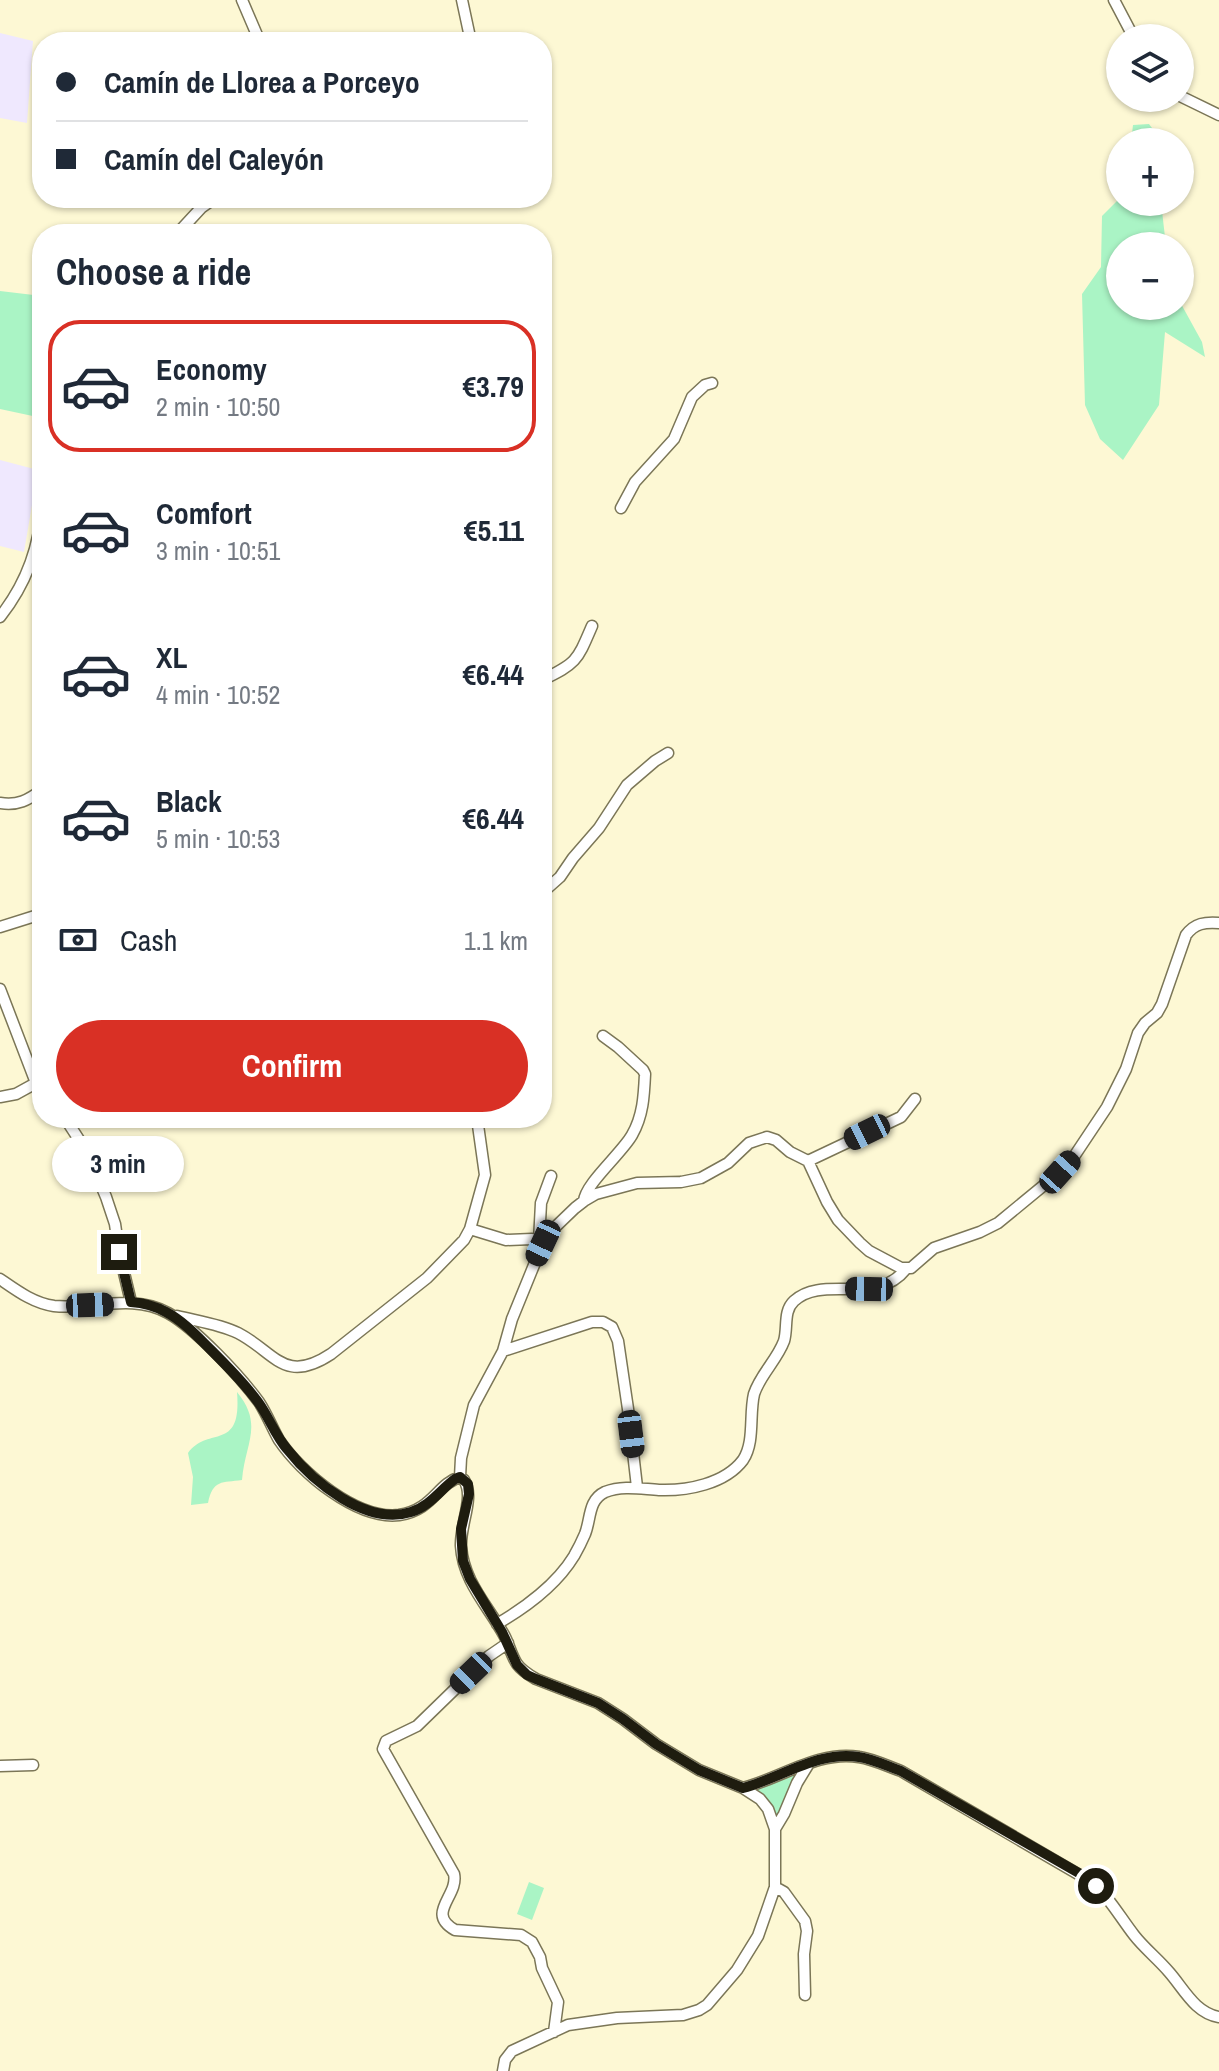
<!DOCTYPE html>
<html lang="en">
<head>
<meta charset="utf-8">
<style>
  :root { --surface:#fff; --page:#f6f6f7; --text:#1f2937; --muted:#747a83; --line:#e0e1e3; --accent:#d93025 }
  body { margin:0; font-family:"Archivo Narrow",sans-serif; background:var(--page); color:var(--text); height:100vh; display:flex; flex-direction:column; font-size:30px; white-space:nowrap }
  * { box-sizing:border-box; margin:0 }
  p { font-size:26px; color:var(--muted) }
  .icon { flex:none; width:44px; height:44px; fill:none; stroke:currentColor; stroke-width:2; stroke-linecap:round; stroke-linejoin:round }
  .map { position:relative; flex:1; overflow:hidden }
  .panel { position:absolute; left:32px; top:224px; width:520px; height:904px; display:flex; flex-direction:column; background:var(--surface); border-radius:32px; box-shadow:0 2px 6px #0004 }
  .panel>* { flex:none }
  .guide { position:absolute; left:32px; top:32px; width:520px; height:176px; border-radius:32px; box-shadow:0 2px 6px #0004; display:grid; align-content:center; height:176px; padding:0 24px; background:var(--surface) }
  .controls { position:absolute; left:1106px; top:24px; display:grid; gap:16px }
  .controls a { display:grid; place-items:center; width:88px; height:88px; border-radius:50%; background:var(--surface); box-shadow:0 2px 6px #0004; font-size:40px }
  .end { position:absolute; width:36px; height:36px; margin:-18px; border:10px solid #1e1c0f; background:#fff; box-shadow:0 0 0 4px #fff }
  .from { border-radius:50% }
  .bubble { position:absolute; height:56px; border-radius:28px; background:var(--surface); box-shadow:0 2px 6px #0004; font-size:26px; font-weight:700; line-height:56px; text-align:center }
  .car { position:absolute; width:24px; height:48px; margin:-24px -12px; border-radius:10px; box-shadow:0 0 6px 2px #0007; background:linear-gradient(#222 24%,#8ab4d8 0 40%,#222 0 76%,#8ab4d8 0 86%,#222 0) }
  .guide b { display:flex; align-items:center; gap:28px; height:76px; font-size:30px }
  .guide b+b { border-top:2px solid var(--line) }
  .guide i { width:20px; height:20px; background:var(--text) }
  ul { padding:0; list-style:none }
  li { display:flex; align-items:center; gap:24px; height:132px; margin:0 16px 12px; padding:0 8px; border:4px solid transparent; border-radius:32px }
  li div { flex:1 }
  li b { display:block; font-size:30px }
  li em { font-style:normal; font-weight:700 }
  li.active { border-color:var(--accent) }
  li>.icon { width:72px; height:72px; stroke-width:1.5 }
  h2 { padding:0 24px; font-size:36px; line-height:96px }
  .pay { display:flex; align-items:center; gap:20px; height:88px; padding:0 24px; font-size:30px }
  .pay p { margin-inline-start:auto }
  .primary-button { display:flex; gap:16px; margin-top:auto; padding:16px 24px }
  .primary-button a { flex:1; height:92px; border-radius:48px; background:var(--accent); color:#fff; font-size:32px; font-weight:700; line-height:92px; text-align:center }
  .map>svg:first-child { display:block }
  .industrial { fill:#efe8fe }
  .green { fill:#aaf4c5 }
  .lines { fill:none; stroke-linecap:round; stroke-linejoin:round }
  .minor-casing { stroke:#7b7657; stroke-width:13 }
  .minor { stroke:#fff; stroke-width:10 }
  .route { stroke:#1e1c0f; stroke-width:10 }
</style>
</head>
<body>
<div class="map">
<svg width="1219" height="2071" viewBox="0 0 1219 2071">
  <rect width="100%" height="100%" fill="#fdf8d4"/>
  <path class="industrial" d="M0 33 33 41 27 123 0 118Z
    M0 460 38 470 24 552 0 546Z"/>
  <path class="green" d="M1149 124 1158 136V142H1131L1133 125Z
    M1120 194V202H1161L1166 246H1120V306H1180V302L1202 342 1205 357 1165 332 1159 405 1123 460 1100 439 1085 405 1082 294 1101 267 1102 216 1118 200Z
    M0 291 42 296V418L0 409Z
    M237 1392C264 1425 245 1443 242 1480 222 1483 213 1479 208 1503L191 1505 193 1477 188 1453C208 1425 242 1453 237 1392Z
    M799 1767 804 1772 777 1819 756 1796 757 1787Z
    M529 1882 544 1888 532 1920 517 1914Z"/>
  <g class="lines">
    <g class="minor-casing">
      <path id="minor" d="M242 0 260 42
        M462 0 471 42
        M1114 0 1134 38
        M1180 96 1219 115
        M177 234 201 208 215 198
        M42 459V494
        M621 508 635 482 674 439 692 397 705 385 712 383
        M0 617C26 584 40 546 42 505
        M542 680C577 663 577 661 592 626
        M0 803C18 806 28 800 42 790
        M542 893 560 877 573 858 599 828 627 785 655 761 668 753
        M0 927 35 916H42
        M0 989 36 1083 42 1093
        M0 1097 16 1094 36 1083
        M65 1118 87 1152 106 1197 115 1224 119 1252 131 1302
        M808 1161 901 1117 915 1099
        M584 1201C585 1184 622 1153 632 1135 643 1116 644 1096 645 1074L643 1070 618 1047 603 1036
        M470 1229 506 1240 532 1239 543 1243
        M539 1241 541 1203 551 1176
        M0 1279C16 1290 33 1303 54 1306 92 1310 132 1293 168 1313 195 1328 240 1376 259 1402 267 1414 272 1428 279 1440 301 1473 357 1520 399 1515 433 1510 437 1484 460 1477L464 1480C475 1497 460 1524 461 1546 463 1581 488 1606 504 1635 509 1644 511 1655 517 1664 522 1671 529 1675 536 1679L598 1703 623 1719 656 1744 699 1770 743 1788 760 1799 768 1809 775 1829V1887L758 1936 737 1970 707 2005 699 2010 683 2015 617 2018 568 2025 512 2051 505 2060 503 2071
        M177 1316C197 1321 220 1324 238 1333 275 1352 284 1385 331 1354L427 1278 464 1240 470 1229 485 1175 477 1118
        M503 1351 592 1322H603L612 1327 618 1341 628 1409 637 1487
        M460 1477 461 1458 474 1405 503 1351 512 1319 543 1243 549 1233 575 1208 584 1201 596 1194 637 1183 681 1182 701 1178 728 1163 749 1143 767 1137 776 1140 790 1152 808 1161 827 1202 838 1220 860 1243 869 1251 901 1268H911L934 1248 980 1232 998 1223 1060 1172 1075 1155 1107 1107 1126 1069 1138 1033 1145 1023 1157 1013 1162 1004 1186 935C1195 923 1205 922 1219 923
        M497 1624C525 1608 557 1584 574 1556 578 1549 582 1541 585 1534 591 1519 588 1500 605 1492 623 1485 641 1489 659 1490 687 1491 725 1484 743 1460 755 1442 749 1415 754 1394 760 1375 777 1360 784 1341 788 1328 783 1311 794 1301 823 1274 876 1307 906 1269
        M508 1643 489 1656 417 1726 386 1741 383 1749 454 1874C459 1896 425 1913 455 1930L521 1935 532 1942 540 1957 542 1968 558 2002 554 2032
        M0 1766 33 1765
        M743 1788C781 1778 819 1750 859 1757 873 1759 887 1766 901 1771L1090 1881C1108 1895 1120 1917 1134 1935 1144 1948 1158 1959 1169 1972 1184 1989 1195 2013 1219 2017
        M775 1829 784 1814 797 1783 808 1765
        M775 1887 784 1892 805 1921 807 1931 804 1954 805 1995"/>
    </g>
    <use href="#minor" class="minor"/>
  </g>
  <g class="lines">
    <path class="route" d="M119 1252 131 1302C144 1303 155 1306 166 1312 181 1320 193 1332 204 1343 223 1362 242 1380 258 1402 269 1417 275 1435 287 1449 313 1482 366 1526 411 1512 430 1506 440 1490 455 1479L460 1477 468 1484 469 1494 461 1529 463 1561 470 1579 502 1632 517 1665 527 1675 536 1679 598 1703 623 1719 656 1744 699 1770 743 1788C781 1778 819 1750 859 1757 873 1759 887 1766 901 1771L1084 1876 1096 1886"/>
  </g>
</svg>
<div class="controls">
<a><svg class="icon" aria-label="layers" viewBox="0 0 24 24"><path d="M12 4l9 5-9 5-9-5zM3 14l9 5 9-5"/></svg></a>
<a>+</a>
<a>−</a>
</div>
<i class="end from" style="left:1096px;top:1886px"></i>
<i class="end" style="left:119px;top:1252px"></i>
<div class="bubble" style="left:52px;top:1136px;width:132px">3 min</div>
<i class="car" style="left:867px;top:1132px;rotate:244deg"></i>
<i class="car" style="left:1060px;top:1172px;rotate:42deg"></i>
<i class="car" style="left:543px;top:1243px;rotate:205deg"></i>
<i class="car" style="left:869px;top:1289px;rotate:271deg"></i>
<i class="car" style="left:90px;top:1305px;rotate:88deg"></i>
<i class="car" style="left:631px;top:1434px;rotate:173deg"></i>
<i class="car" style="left:471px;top:1673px;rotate:226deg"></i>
<div class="guide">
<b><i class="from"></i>Camín de Llorea a Porceyo</b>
<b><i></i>Camín del Caleyón</b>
</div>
<section class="panel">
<h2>Choose a ride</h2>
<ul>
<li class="active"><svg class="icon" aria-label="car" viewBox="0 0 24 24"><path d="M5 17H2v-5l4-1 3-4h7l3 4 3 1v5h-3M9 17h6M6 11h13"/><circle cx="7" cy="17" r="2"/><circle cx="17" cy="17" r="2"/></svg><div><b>Economy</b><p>2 min · 10:50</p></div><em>€3.79</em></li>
<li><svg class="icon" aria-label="car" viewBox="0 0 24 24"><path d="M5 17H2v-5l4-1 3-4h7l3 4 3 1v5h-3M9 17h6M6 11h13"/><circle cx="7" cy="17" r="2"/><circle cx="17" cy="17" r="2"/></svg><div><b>Comfort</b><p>3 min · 10:51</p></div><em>€5.11</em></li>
<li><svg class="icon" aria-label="car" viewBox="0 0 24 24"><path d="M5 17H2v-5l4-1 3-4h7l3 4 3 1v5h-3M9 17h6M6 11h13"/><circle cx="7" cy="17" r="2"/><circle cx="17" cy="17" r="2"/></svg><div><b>XL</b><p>4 min · 10:52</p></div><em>€6.44</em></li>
<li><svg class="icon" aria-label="car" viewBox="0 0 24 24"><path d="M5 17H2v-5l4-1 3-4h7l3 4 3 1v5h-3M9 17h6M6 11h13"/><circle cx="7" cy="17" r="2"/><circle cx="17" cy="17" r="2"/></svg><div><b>Black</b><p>5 min · 10:53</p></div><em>€6.44</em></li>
</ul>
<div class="pay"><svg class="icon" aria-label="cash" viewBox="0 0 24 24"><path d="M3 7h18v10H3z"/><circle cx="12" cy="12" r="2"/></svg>Cash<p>1.1 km</p></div>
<div class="primary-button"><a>Confirm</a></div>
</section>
</div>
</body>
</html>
